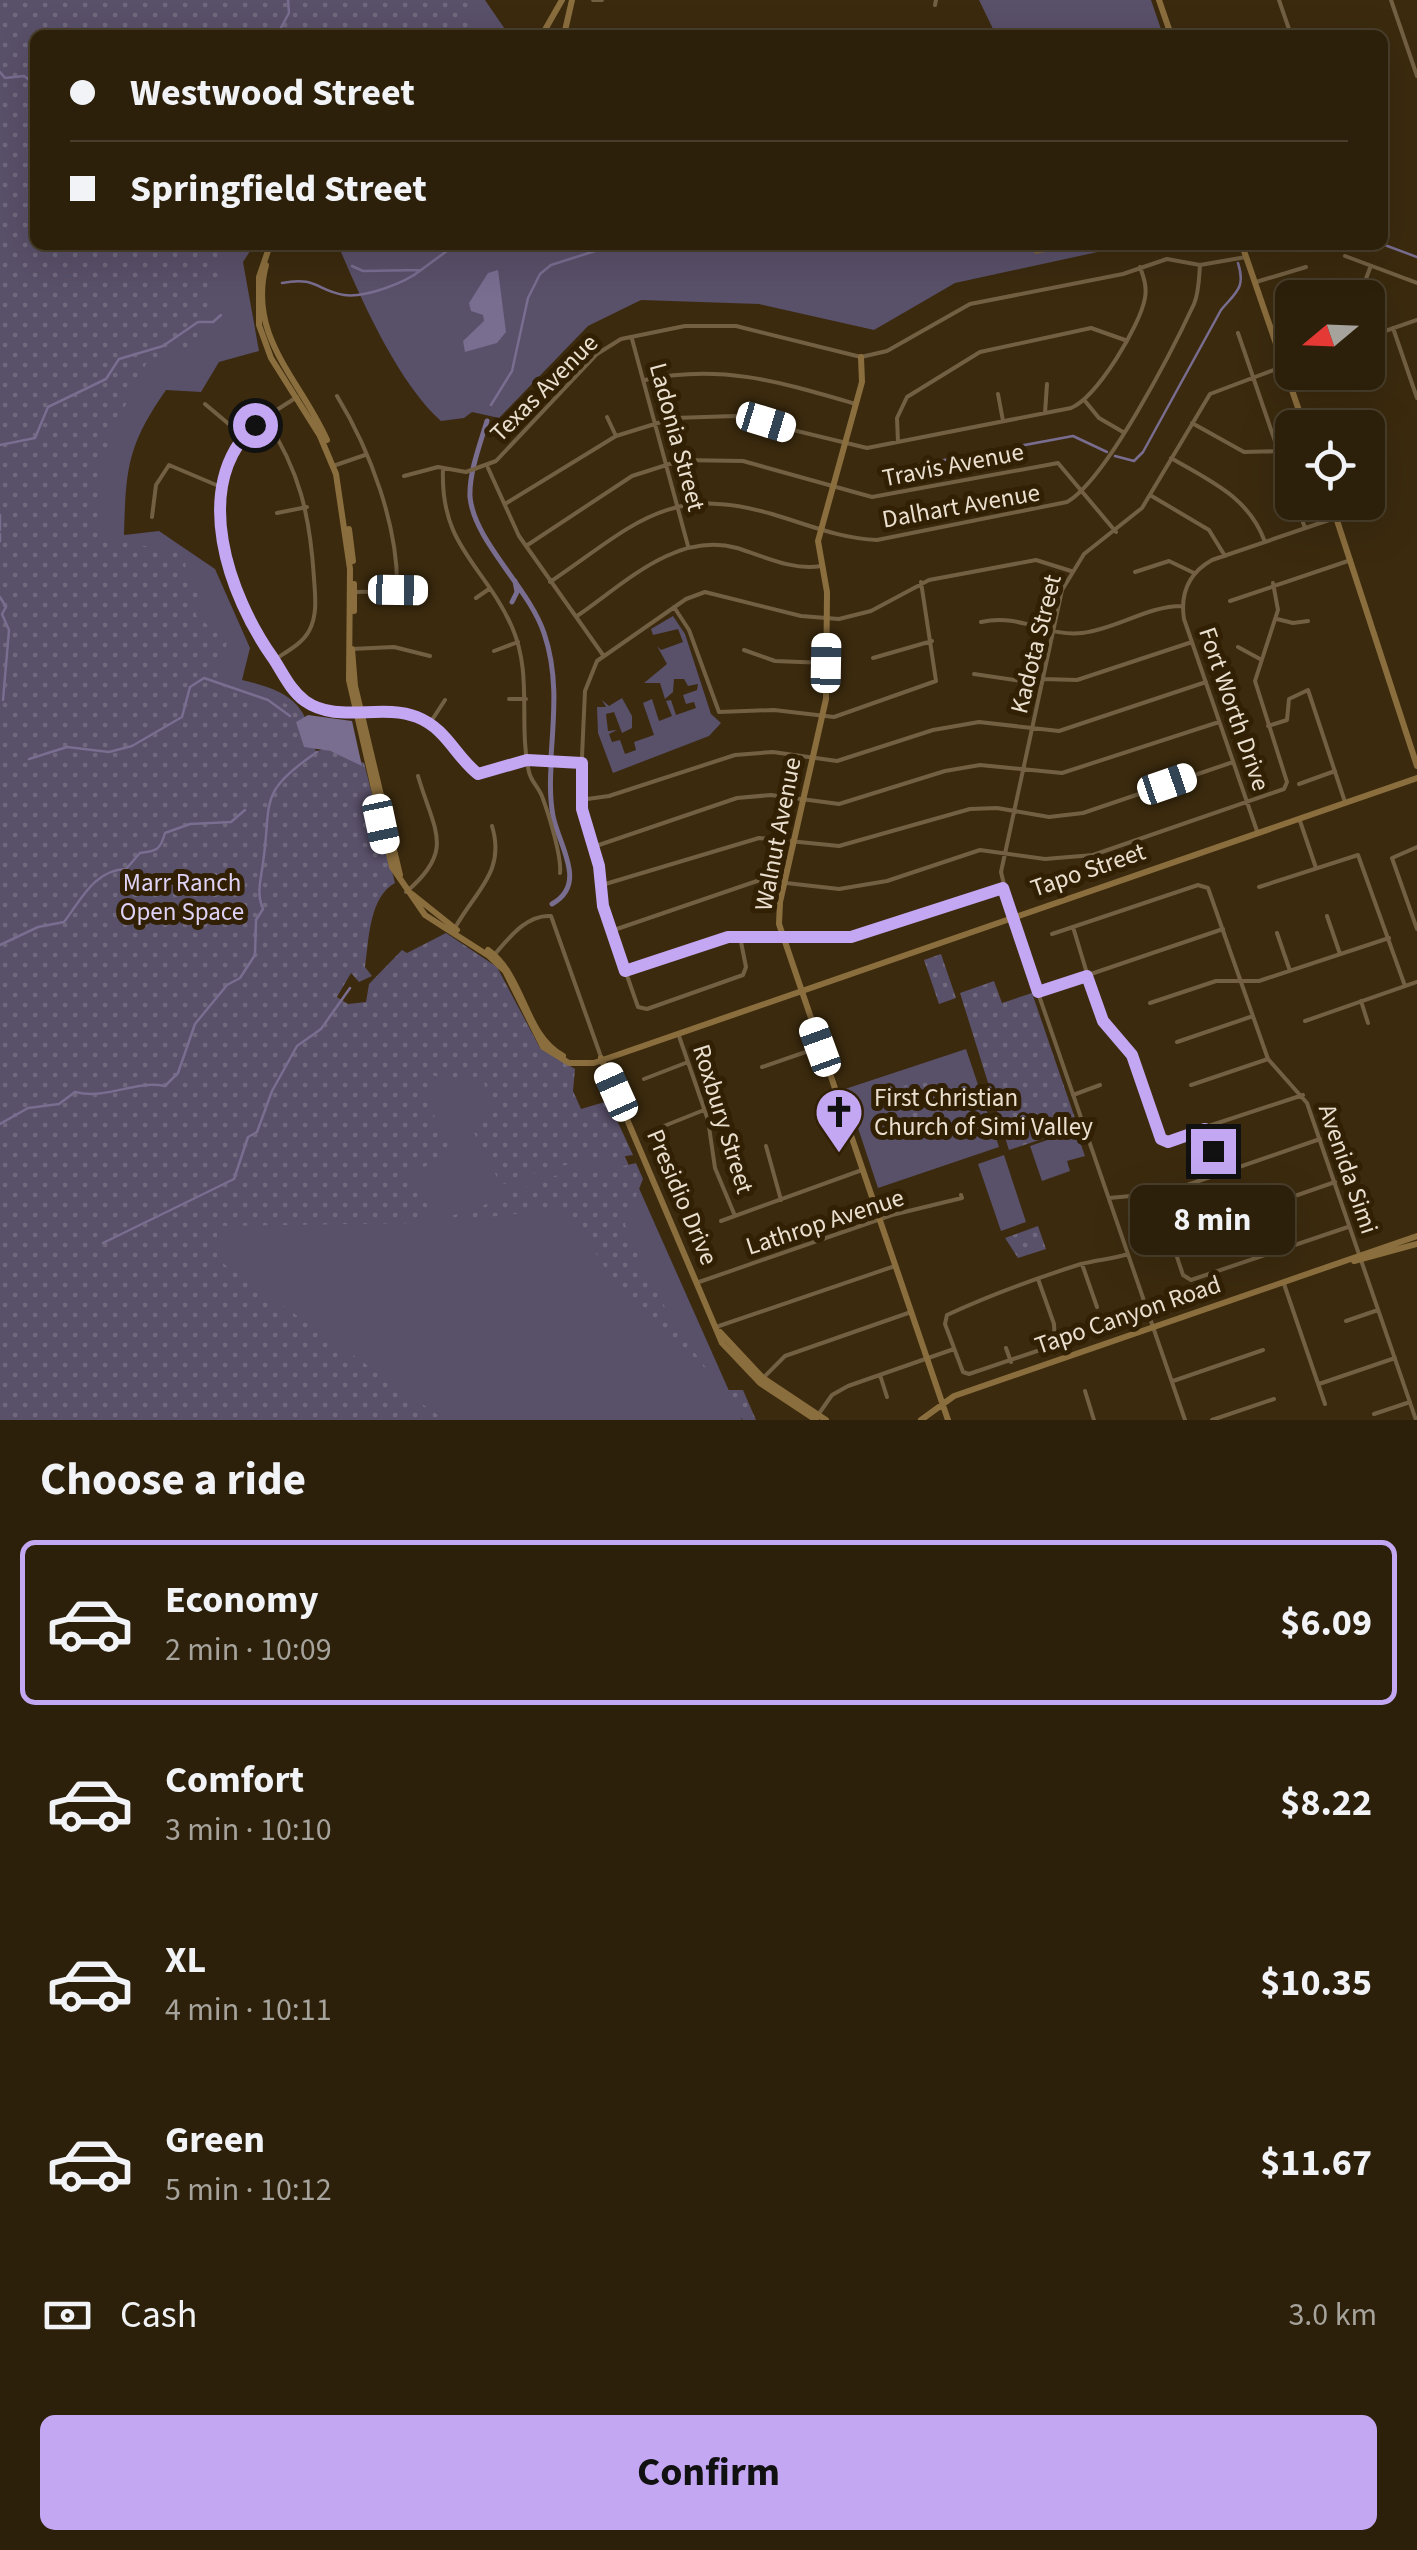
<!DOCTYPE html>
<html lang="en">
<head>
<meta charset="utf-8">
<style>
  :root { --surface:#2c200a; --page:#382d18; --text:#f1f3f6; --muted:#a6a39c; --line:#483e2b; --accent:#c3a7f2 }
  body { margin:0; font-family:"Source Sans 3",sans-serif; background:var(--page); color:var(--text); height:100vh; display:flex; flex-direction:column; font-size:38px; white-space:nowrap }
  * { box-sizing:border-box; margin:0 }
  p { font-size:32px; color:var(--muted) }
  .icon { flex:none; width:55px; height:55px; fill:none; stroke:currentColor; stroke-width:2; stroke-linecap:round; stroke-linejoin:round }
  .map { position:relative; height:1420px; overflow:hidden }
  .side { display:flex; flex-direction:column; background:var(--surface); flex:1 }
  .side>* { flex:none }
  .top-card { position:absolute; left:30px; top:30px; width:1358px; height:220px; border-radius:15px; box-shadow:0 10px 40px #0002,0 0 0 2px var(--line); display:grid; align-content:center; height:220px; padding:0 40px; background:var(--surface) }
  .needle { width:65px; rotate:251deg }
  .fabs { position:absolute; left:1275px; top:280px; display:grid; gap:20px }
  .fabs a { display:grid; place-items:center; width:110px; height:110px; border-radius:15px; background:var(--surface); box-shadow:0 10px 40px #0002,0 0 0 2px var(--line); font-size:50px }
  .end { position:absolute; width:45px; height:45px; margin:-22px; border:12px solid #c3a7f2; background:#111; box-shadow:0 0 0 5px #111 }
  .from { border-radius:50% }
  .bubble { position:absolute; height:70px; border-radius:15px; background:var(--surface); box-shadow:0 10px 40px #0002,0 0 0 2px var(--line); font-size:32px; font-weight:700; line-height:70px; text-align:center }
  .car { position:absolute; width:30px; height:60px; margin:-30px -15px; border-radius:12px; box-shadow:0 0 8px 2px #0007; background:linear-gradient(#fff 24%,#345 0 40%,#fff 0 76%,#345 0 86%,#fff 0) }
  .top-card b { display:flex; align-items:center; gap:35px; height:95px; font-size:38px }
  .top-card b+b { border-top:2px solid var(--line) }
  .top-card i { width:25px; height:25px; background:var(--text) }
  ul { padding:0; list-style:none }
  li { display:flex; align-items:center; gap:30px; height:165px; margin:0 20px 15px; padding:0 20px; border:5px solid transparent; border-radius:15px }
  li div { flex:1 }
  li b { display:block; font-size:38px }
  li em { font-style:normal; font-weight:700 }
  li.active { border-color:var(--accent) }
  li>.icon { width:90px; height:90px; stroke-width:1.5 }
  h2 { padding:0 40px; font-size:45px; line-height:120px }
  .pay { display:flex; align-items:center; gap:25px; height:110px; padding:0 40px; font-size:38px }
  .pay p { margin-inline-start:auto }
  .action { display:flex; gap:20px; margin-top:auto; padding:20px 40px }
  .action a { flex:1; height:115px; border-radius:15px; background:var(--accent); color:#111; font-size:40px; font-weight:700; line-height:115px; text-align:center }
  .map>svg:first-child { display:block }
  .grass { fill:#595069 }
  .park { fill:url(#park-dots) }
  .water { fill:#796d90 }
  .lines { fill:none; stroke-linecap:round; stroke-linejoin:round }
  .stream { stroke:#796d90; stroke-width:2.5 }
  .canal { stroke:#796d90; stroke-width:5 }
  .street { stroke:#736043; stroke-width:4 }
  .secondary { stroke:#8b6e3e; stroke-width:6 }
  .route { stroke:#c3a7f2; stroke-width:12 }
  .labels { text-anchor:middle; dominant-baseline:central; stroke-width:10; stroke-linejoin:round; paint-order:stroke }
  .street-label { font-size:25px; fill:#ebe0d0; stroke:#312004 }
  .park-label { font-size:25px; fill:#ded2f6; stroke:#312004 }
  .poi-label { font-size:25px; fill:#ebe0d0; stroke:#312004; text-anchor:start }
</style>
</head>
<body>
<div class="map">
<svg width="1417" height="1420" viewBox="0 0 1417 1420">
  <defs>
    <pattern id="park-dots" width="8" height="8" patternUnits="userSpaceOnUse" patternTransform="scale(2.5)"><rect width="8" height="8" fill="#595069"/><path d="M2 2h.1M6 6h.1" fill="none" stroke="#71697d" stroke-width="1.8" stroke-linecap="round"/></pattern>
  </defs>
  <rect width="100%" height="100%" fill="#3b2a0e"/>
  <path class="grass" d="M0 0H485L509 35H35V245H254L243 262 259 351 219 362 201 392 166 390C127 446 126 468 124 535L159 531 215 569 250 648 242 680C300 693 308 709 319 766L331 1044 459 957 572 1121 606 1114 742 1420H0Z
    M979 0H1151L1163 35H996Z
    M338 245H1130L955 283 874 330 759 304 641 300 588 326 499 418 472 412 464 418 441 421C398 383 361 299 338 245Z
    M673 616 685 634 711 714 721 723 709 736 613 773 598 733 597 707H606L602 700 609 706 622 698 632 716V728L622 733 614 712 606 714 608 731 617 730 609 734 612 742 620 740 625 754 636 750 634 742 654 735 643 703 652 699 659 721 672 716 666 701 671 700 676 715 696 708 694 702 686 704 683 695 697 690 698 684 688 686 684 679H674L673 692 665 699 660 683H644L667 664 657 646 661 650 683 642 678 629 653 635 651 629Z
    M966 1049 999 1147 878 1188 845 1089Z
    M1076 1130 1085 1156 1067 1161 1070 1171 1042 1181 1030 1146Z
    M1004 1155 1026 1222 1001 1231 978 1164Z"/>
  <path class="park" d="M0 0H467L479 35H35V245H229L194 346 147 362C120 418 83 475 104 538L185 554 186 571 199 583 196 615 227 642 218 681 263 711 278 701 298 708 300 756 324 749 364 763 395 883C369 897 369 940 365 967L372 976 359 982 351 973 337 997 348 1004 366 1002 369 984 402 950 407 953 446 933 497 967 540 1048 575 1069 573 1091 581 1109 608 1101 633 1155 553 1167 501 1185 472 1129 491 1103 481 1075 456 1083 426 1073 432 1113 460 1148 411 1174 434 1218C475 1215 511 1190 551 1177 577 1168 608 1171 636 1163L643 1179 625 1224C649 1286 681 1339 724 1390H743L756 1420H743L606 1269 567 1209 426 1223 217 1226V1259L445 1420H0Z
    M941 954 956 998 939 1004 924 960Z
    M994 981 1002 1003 1032 993 1078 1127 1009 1150 960 993Z
    M930 1077 942 1112 910 1123 898 1088Z
    M1038 1226 1046 1249 1018 1258 1005 1238Z"/>
  <path class="water" d="M498 270 506 332 497 343 465 352 463 341 484 321 483 315 471 311 469 303 488 273Z
    M308 715 352 721 362 766 330 751 304 747 296 722Z"/>
  <g class="lines">
    <path class="stream" d="M277 35 289 13 288 0
      M0 72 5 78 24 76 35 84
      M1382 244 1417 257
      M352 266 363 271 421 270 455 245
      M282 283C317 276 317 291 344 295 365 298 405 283 421 270
      M491 405 512 371 528 298 540 274 551 265 614 245
      M0 445 35 438 48 407 106 379 119 359 163 346 198 322H213L221 315
      M1115 456 1134 461 1143 452 1221 310C1236 292 1246 288 1238 263
      M885 471 1073 436 1107 452
      M0 515V530
      M0 534V541
      M0 597 6 607 2 614 9 630 3 700
      M29 759 67 747 109 752 132 746 182 717 190 687 204 678 268 700 290 716
      M0 945 38 927 64 922C81 900 94 870 126 869L140 853C156 851 160 851 165 833L190 824 231 822 245 810
      M0 1124 28 1108 59 1104 75 1092C108 1100 133 1080 165 1086L178 1073 195 1024 227 985 240 978 255 955 256 920 263 909C256 893 261 880 263 863 272 800 257 793 317 752
      M103 1243 234 1179 248 1137 257 1132 272 1091 297 1046 321 1029 350 988"/>
    <path class="canal" d="M487 421C480 444 469 473 470 497 474 541 529 588 544 633 558 674 554 714 551 757
      M512 602 517 592 515 581
      M551 767C550 783 550 800 553 816 559 846 588 884 552 904"/>
    <path class="street" d="M593 0H602
      M1279 0 1291 35
      M1391 0 1417 76
      M935 5 936 0
      M1244 249 1256 245
      M1036 252 1067 245
      M1345 256 1417 283
      M1256 282 1306 267
      M1361 292 1370 268
      M1393 328 1417 398
      M1238 333 1292 491
      M1368 337 1417 320
      M632 339 688 546
      M645 380C721 363 784 383 856 404
      M998 394 1003 421
      M337 396C370 450 399 527 397 591
      M297 397C271 414 242 429 229 459 200 526 240 607 275 662 284 675 290 690 303 699 318 712 335 712 354 711
      M1085 401 1099 418 1123 432
      M205 404 243 436
      M1045 413 1047 384
      M607 417 616 436
      M265 418C300 471 310 516 314 578 315 595 318 615 309 631 302 644 286 652 274 660
      M1192 423 1244 452 1279 451
      M898 442 897 418 907 397 980 352 1091 328 1125 340
      M1171 458C1210 481 1249 497 1265 542
      M333 466 365 455
      M488 468 519 536 603 655
      M443 469C440 547 484 564 512 627 533 675 518 723 529 772 531 782 540 788 543 799 549 815 562 858 560 873
      M404 476 438 467 466 472 496 461 597 354 621 339 685 326H736L861 357 887 351 970 304 1123 274 1167 259 1200 265 1246 257
      M1150 495 1209 530 1225 556
      M1296 502 1305 528
      M505 504 616 436 674 418 735 416 867 448 1071 408C1097 397 1140 326 1145 298 1147 287 1144 278 1140 267
      M277 513 307 507
      M152 517 156 485 169 465 221 487
      M526 546 632 476 682 460 743 461 872 497 1058 463 1116 532
      M1135 572 1169 561 1194 573
      M550 582C633 526 667 483 772 514 806 524 841 539 877 540L1067 502C1107 479 1173 349 1194 304 1199 292 1199 278 1200 265
      M353 592 421 591 426 596
      M476 598 489 589
      M1230 601 1351 560
      M674 607 689 630 719 712 774 710 834 717 936 681 921 582
      M577 616C624 584 676 531 737 548 763 556 793 571 821 566
      M1277 619 1293 623 1308 621
      M981 622C1021 613 1046 637 1082 633 1117 629 1147 606 1182 606
      M1238 647 1260 659
      M351 649 394 647 430 656
      M744 650 775 661 826 663
      M494 651 518 642
      M873 658 932 641
      M974 674 1042 684
      M1043 679 1077 680 1192 642
      M509 699H526
      M364 711H393L430 723 478 774 527 760 581 763
      M430 723 445 700
      M1268 726 1287 720 1289 699 1308 690 1345 802
      M1299 784 1335 771
      M580 800 609 796 735 755 773 752 837 761 933 730 979 722 1059 731 1206 682
      M1300 821 1316 868
      M1257 831 1184 619C1180 593 1189 573 1212 560L1335 518
      M593 847 737 798 771 795 839 804 945 771 980 765 1062 773 1219 722
      M1417 847 1392 858 1417 929
      M602 885 759 838 839 846 970 809 997 808 1049 817 1083 813 1233 762
      M1259 887 1358 855 1405 986
      M406 892C456 850 434 831 418 776
      M1327 916 1340 954
      M1073 927 1099 1013 1132 1055 1163 1141 1303 1095
      M455 928C475 891 506 872 492 826
      M611 931 760 880 839 889 887 881 980 850 1045 859 1093 855 1284 789 1287 782 1255 681 1278 610 1273 583
      M1277 933 1290 971
      M1052 934 1198 885 1208 888 1268 1059 1307 1103 1416 1420
      M740 937 746 967 743 975 647 1009 638 1007 603 907 599 866 580 800 585 691 597 661 686 599 705 592 801 616 839 619 871 611 929 580 1036 560 1071 571
      M495 954C509 938 527 914 551 916L601 1057
      M626 970 728 937H851L1003 888
      M1038 992 1223 929
      M1361 1001 1368 1023
      M1150 1003 1216 981H1259L1389 938
      M1305 1021 1417 982
      M679 1036 708 1120 715 1168 735 1216
      M1177 1042 1253 1016
      M762 1067 820 1047
      M644 1079 688 1062
      M1191 1085 1268 1059
      M1073 1095 1100 1085
      M664 1126 704 1110
      M1206 1130 1220 1173
      M766 1146 781 1200
      M1156 1194 1183 1275 1191 1280 1348 1227
      M1109 1198 1164 1193 1320 1139
      M721 1221 862 1170
      M1171 1239 1335 1182
      M1082 1264 1097 1307
      M1038 1279 1054 1324 1055 1345 969 1374 963 1372 945 1324 947 1315C990 1295 1037 1278 1081 1264 1097 1260 1112 1259 1128 1254
      M699 1282 892 1215 962 1198 961 1195
      M1284 1284 1325 1404
      M1346 1321 1378 1310
      M716 1327 895 1266
      M1006 1348 1011 1362
      M880 1375 887 1397
      M763 1378 785 1356 911 1312
      M1173 1381 1263 1350
      M1319 1384 1395 1358
      M1085 1391 1094 1420
      M1374 1414 1410 1402
      M818 1415 832 1395 848 1386 954 1349
      M1185 1420 1012 917 1001 872 1062 590 1084 554 1142 508 1210 394 1292 363
      M1212 1420 1274 1399"/>
    <path class="secondary" d="M1159 0 1171 35
      M542 35 562 0
      M564 35 572 0
      M270 245 259 277V325L271 358 320 436 336 474 350 569 349 680 392 867 425 915 489 956 505 971 543 1047 569 1063H594L1417 778
      M1242 245 1305 428
      M266 265C247 337 300 379 327 440
      M861 357 862 382 818 541 827 592 826 699 780 902 779 924 948 1420
      M1331 502 1417 766
      M349 529 353 561
      M354 611V584
      M352 649 355 686 400 875
      M412 894 457 930
      M488 950C525 977 524 1035 563 1056
      M601 1058 722 1343 760 1383 816 1420
      M1354 1261 1417 1244
      M720 1332 763 1378 826 1420
      M921 1420 954 1396 1417 1236"/>
  </g>
  <g class="lines">
    <path class="route" d="M255 425C189 486 229 596 273 658 283 673 290 690 305 701 337 724 381 703 417 717 447 729 455 756 478 774L527 760 582 763V809L599 866 603 906 625 971 728 937H851L1003 888 1038 992 1087 976 1103 1021 1132 1055 1161 1139 1168 1142 1205 1129 1213 1151"/>
  </g>
  <defs>
    <g id="church-pin" transform="scale(2.5)"><path d="M0 17L-7.5 6A9.5 9.5 0 1 1 7.5 6Z" fill="#c3a7f2" stroke="#312004"/><path d="M-1.2-6h2.4v3.5h3.3v2.4h-3.3V6h-2.4V-.1h-3.3v-2.4h3.3Z" fill="#111"/></g>
  </defs>
  <g fill-rule="evenodd">
    <use href="#church-pin" x="839" y="1112"/>
  </g>
  <g class="labels">
    <g class="street-label">
      <text transform="translate(544 388) rotate(-45)">Texas Avenue</text>
      <text transform="translate(677 437) rotate(75)">Ladonia Street</text>
      <text transform="translate(953 465) rotate(-11)">Travis Avenue</text>
      <text transform="translate(961 506) rotate(-10)">Dalhart Avenue</text>
      <text transform="translate(1036 644) rotate(-76)">Kadota Street</text>
      <text transform="translate(1234 709) rotate(71)">Fort Worth Drive</text>
      <text transform="translate(778 834) rotate(-79)">Walnut Avenue</text>
      <text transform="translate(1088 870) rotate(-19)">Tapo Street</text>
      <text transform="translate(723 1119) rotate(73)">Roxbury Street</text>
      <text transform="translate(1348 1169) rotate(71)">Avenida Simi</text>
      <text transform="translate(682 1197) rotate(67)">Presidio Drive</text>
      <text transform="translate(825 1222) rotate(-18)">Lathrop Avenue</text>
      <text transform="translate(1128 1315) rotate(-19)">Tapo Canyon Road</text>
    </g>
    <g class="park-label">
      <text x="182" y="883">Marr Ranch<tspan x="182" dy="29">Open Space</tspan></text>
    </g>
    <g class="poi-label">
      <text x="874" y="1098">First Christian<tspan x="874" dy="29">Church of Simi Valley</tspan></text>
    </g>
  </g>
</svg>
<div class="fabs">
<a><svg class="needle" viewBox="-14 -14 28 28"><path d="M0-13l5 13h-10z" fill="#e53935"/><path d="M0 13l5-13h-10z" fill="#a6a39c"/></svg></a>
<a><svg class="icon" aria-label="locate" viewBox="0 0 24 24"><circle cx="12" cy="12" r="6"/><path d="M12 2v4M12 18v4M2 12h4M18 12h4"/></svg></a>
</div>
<i class="end from" style="left:255px;top:425px"></i>
<i class="end" style="left:1213px;top:1151px"></i>
<div class="bubble" style="left:1130px;top:1185px;width:165px">8 min</div>
<i class="car" style="left:766px;top:422px;rotate:107deg"></i>
<i class="car" style="left:398px;top:590px;rotate:91deg"></i>
<i class="car" style="left:826px;top:663px;rotate:1deg"></i>
<i class="car" style="left:1167px;top:784px;rotate:71deg"></i>
<i class="car" style="left:381px;top:824px;rotate:168deg"></i>
<i class="car" style="left:820px;top:1047px;rotate:340deg"></i>
<i class="car" style="left:616px;top:1092px;rotate:336deg"></i>
<div class="top-card">
<b><i class="from"></i>Westwood Street</b>
<b><i></i>Springfield Street</b>
</div>
</div>
<section class="side">
<h2>Choose a ride</h2>
<ul>
<li class="active"><svg class="icon" aria-label="car" viewBox="0 0 24 24"><path d="M5 17H2v-5l4-1 3-4h7l3 4 3 1v5h-3M9 17h6M6 11h13"/><circle cx="7" cy="17" r="2"/><circle cx="17" cy="17" r="2"/></svg><div><b>Economy</b><p>2 min · 10:09</p></div><em>$6.09</em></li>
<li><svg class="icon" aria-label="car" viewBox="0 0 24 24"><path d="M5 17H2v-5l4-1 3-4h7l3 4 3 1v5h-3M9 17h6M6 11h13"/><circle cx="7" cy="17" r="2"/><circle cx="17" cy="17" r="2"/></svg><div><b>Comfort</b><p>3 min · 10:10</p></div><em>$8.22</em></li>
<li><svg class="icon" aria-label="car" viewBox="0 0 24 24"><path d="M5 17H2v-5l4-1 3-4h7l3 4 3 1v5h-3M9 17h6M6 11h13"/><circle cx="7" cy="17" r="2"/><circle cx="17" cy="17" r="2"/></svg><div><b>XL</b><p>4 min · 10:11</p></div><em>$10.35</em></li>
<li><svg class="icon" aria-label="car" viewBox="0 0 24 24"><path d="M5 17H2v-5l4-1 3-4h7l3 4 3 1v5h-3M9 17h6M6 11h13"/><circle cx="7" cy="17" r="2"/><circle cx="17" cy="17" r="2"/></svg><div><b>Green</b><p>5 min · 10:12</p></div><em>$11.67</em></li>
</ul>
<div class="pay"><svg class="icon" aria-label="cash" viewBox="0 0 24 24"><path d="M3 7h18v10H3z"/><circle cx="12" cy="12" r="2"/></svg>Cash<p>3.0 km</p></div>
<div class="action"><a>Confirm</a></div>
</section>
</body>
</html>
